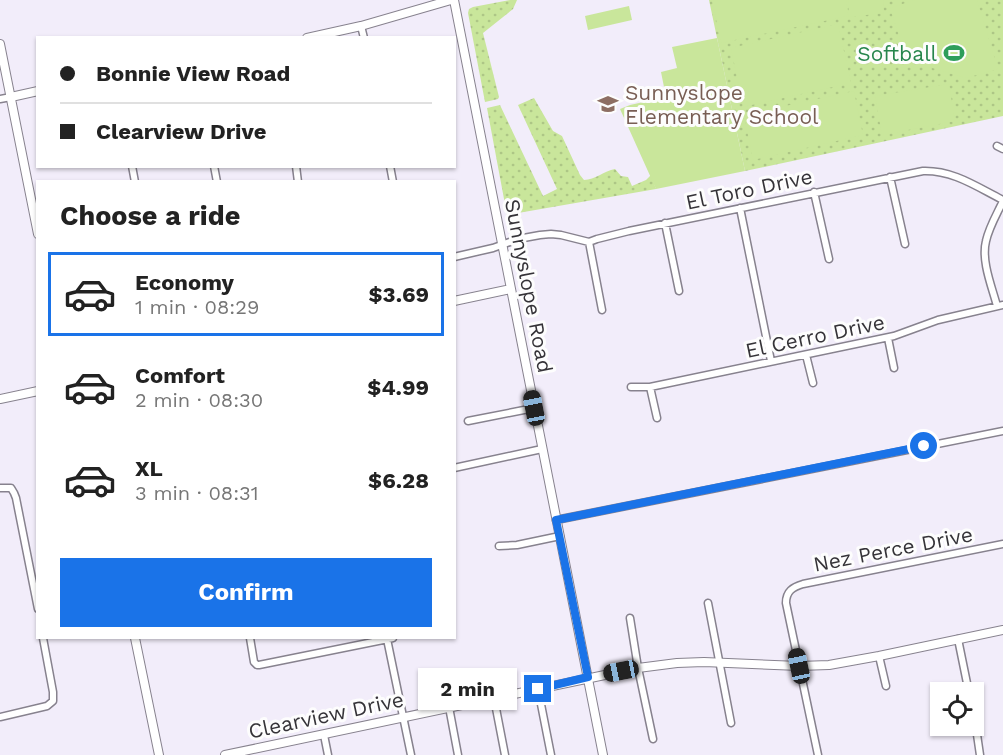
<!DOCTYPE html>
<html lang="en">
<head>
<meta charset="utf-8">
<style>
  :root { --surface:#fff; --page:#f6f6f6; --text:#222; --muted:#767676; --line:#e0e0e0; --accent:#1a73e8 }
  body { margin:0; font-family:"Work Sans",sans-serif; background:var(--page); color:var(--text); height:100vh; display:flex; flex-direction:column; font-size:22px; white-space:nowrap }
  * { box-sizing:border-box; margin:0 }
  p { font-size:20px; color:var(--muted) }
  .icon { flex:none; width:33px; height:33px; fill:none; stroke:currentColor; stroke-width:2; stroke-linecap:round; stroke-linejoin:round }
  .map { position:relative; flex:1; overflow:hidden }
  .drawer { position:absolute; left:36px; top:180px; width:420px; height:459px; display:flex; flex-direction:column; background:var(--surface); border-radius:0px; box-shadow:0 2px 4px #0004 }
  .drawer>* { flex:none }
  .guide { position:absolute; left:36px; top:36px; width:420px; height:132px; border-radius:0px; box-shadow:0 2px 4px #0004; display:grid; align-content:center; height:132px; padding:0 24px; background:var(--surface) }
  .buttons { position:absolute; left:930px; top:682px; display:grid; gap:12px }
  .buttons a { display:grid; place-items:center; width:54px; height:54px; border-radius:0px; background:var(--surface); box-shadow:0 2px 4px #0004; font-size:30px }
  .end { position:absolute; width:27px; height:27px; margin:-14px; border:8px solid #1a73e8; background:#fff; box-shadow:0 0 0 3px #fff }
  .from { border-radius:50% }
  .bubble { position:absolute; height:42px; border-radius:0px; background:var(--surface); box-shadow:0 2px 4px #0004; font-size:20px; font-weight:700; line-height:42px; text-align:center }
  .car { position:absolute; width:18px; height:36px; margin:-18px -9px; border-radius:8px; box-shadow:0 0 4px 2px #0007; background:linear-gradient(#222 24%,#8ab4d8 0 40%,#222 0 76%,#8ab4d8 0 86%,#222 0) }
  .guide b { display:flex; align-items:center; gap:21px; height:57px; font-size:22px }
  .guide b+b { border-top:2px solid var(--line) }
  .guide i { width:15px; height:15px; background:var(--text) }
  ul { padding:0; list-style:none }
  li { display:flex; align-items:center; gap:18px; height:84px; margin:0 12px 9px; padding:0 12px; border:3px solid transparent; border-radius:0px }
  li div { flex:1 }
  li b { display:block; font-size:22px }
  li em { font-style:normal; font-weight:700 }
  li.active { border-color:var(--accent) }
  li>.icon { width:54px; height:54px; stroke-width:1.5 }
  h2 { padding:0 24px; font-size:27px; line-height:72px }
  .cta { display:flex; gap:12px; margin-top:auto; padding:12px 24px }
  .cta a { flex:1; height:69px; border-radius:0px; background:var(--accent); color:#fff; font-size:24px; font-weight:700; line-height:69px; text-align:center }
  .map>svg:first-child { display:block }
  .grass { fill:url(#grass-dots) }
  .garden { fill:#c9e69b }
  .lines { fill:none; stroke-linecap:round; stroke-linejoin:round }
  .minor-casing { stroke:#87828e; stroke-width:9 }
  .tertiary-casing { stroke:#87828e; stroke-width:10 }
  .minor { stroke:#fff; stroke-width:6 }
  .tertiary { stroke:#fff; stroke-width:8 }
  .route { stroke:#1a73e8; stroke-width:8 }
  .labels { text-anchor:middle; dominant-baseline:central; stroke-width:6; stroke-linejoin:round; paint-order:stroke }
  .leisure-label { font-size:21px; fill:#27864d; stroke:#fdfdfd; text-anchor:end }
  .education-label { font-size:21px; fill:#785e54; stroke:#fdfdfd; text-anchor:start }
  .street-label { font-size:21px; fill:#353338; stroke:#fdfdfd }
</style>
</head>
<body>
<div class="map">
<svg width="1003" height="755" viewBox="0 0 1003 755">
  <defs>
    <pattern id="grass-dots" width="8" height="8" patternUnits="userSpaceOnUse" patternTransform="scale(1.5)"><rect width="8" height="8" fill="#c9e69b"/><path d="M2 2h.1M6 6h.1" fill="none" stroke="#adc686" stroke-width="1.8" stroke-linecap="round"/></pattern>
  </defs>
  <rect width="100%" height="100%" fill="#f2edfa"/>
  <path class="grass" d="M510 0H517L513 9 483 33 499 97 498 99 485 102 468 13 469 9 473 7Z
    M709 0H1003V116L745 171Z
    M534 98 553 131 562 136 580 175 584 180C595 180 604 171 615 169L621 176 628 177 632 186 646 180 651 175 656 189 507 215 487 108 500 105 543 196 557 189 518 105Z"/>
  <path class="garden" d="M712 0H846L848 16 721 43Z
    M848 0H883L884 13 849 17Z
    M915 0H977L998 69 966 78 929 67 900 39 890 8Z
    M629 6 632 20 588 30 585 16Z
    M838 24 851 83 743 107 731 48Z
    M717 38 745 171 656 189 620 109 630 105 666 97 661 72 677 68 672 47Z
    M949 84 955 121 882 135 875 96Z
    M854 91 863 135 753 160 744 115Z"/>
  <g class="lines">
    <g class="minor-casing">
      <path id="minor" d="M361 26 364 38
        M0 99 11 97
        M997 146 1003 149
        M132 166 135 182
        M214 166 217 182
        M296 166 298 182
        M390 166 393 182
        M890 177 905 244
        M814 192 829 259
        M740 208 771 361
        M665 223 679 291
        M589 242 602 310
        M454 257 493 248 518 239 540 235 551 234 561 235 589 242 597 239 629 231 923 171C953 170 977 187 1003 200
        M997 306C992 287 981 261 986 241 989 227 997 214 1003 201
        M888 338 894 368
        M806 355 813 383
        M631 387H650L894 336 938 320 1003 305
        M650 387 657 418
        M468 421 534 408
        M454 468 542 449
        M0 488H11L14 493 16 498 38 609
        M556 520 1003 431
        M499 546 517 545 560 536
        M708 603 731 723
        M630 618 638 668 653 739
        M250 638 254 662 257 665H259L393 638
        M387 639 411 755
        M958 639 969 693
        M879 656 886 686
        M538 689 551 755
        M494 698 505 755
        M449 707 458 755
        M974 714 980 755
        M0 717 47 706 53 701V692L43 638
        M324 735 328 755
        M818 755 786 603C786 591 793 587 803 584L1003 544"/>
    </g>
    <g class="tertiary-casing">
      <path id="tertiary" d="M454 0 603 755
        M307 38 361 26 451 0
        M0 44 38 234
        M11 97 38 91
        M454 301 511 289
        M0 399 38 391
        M135 638 159 755
        M225 755 638 668 677 663 704 662 799 666 829 665 879 656 1003 630"/>
    </g>
    <use href="#minor" class="minor"/>
    <use href="#tertiary" class="tertiary"/>
  </g>
  <g class="lines">
    <path class="route" d="M538 689 588 677 556 520 924 446"/>
  </g>
  <defs>
    <g id="stadium-bare" transform="scale(1.62)"><path d="M0-5a6.5 5 0 1 0 0 10a6.5 5 0 1 0 0-10ZM-3.5-1.8h7v3.6h-7Z" fill="#2e9e5b" stroke="#fdfdfd" stroke-width="2.5" paint-order="stroke"/></g>
    <g id="school-bare" transform="scale(1.62)"><path d="M0-5L7-2L0 1L-7-2ZM-4 1L0 2.5L4 1V4Q0 6-4 4Z" fill="#8d6e63" stroke="#fdfdfd" stroke-width="2.5" paint-order="stroke"/></g>
  </defs>
  <g fill-rule="evenodd">
    <use href="#stadium-bare" x="954" y="53"/>
    <use href="#school-bare" x="608" y="104"/>
  </g>
  <g class="labels">
    <g class="leisure-label">
      <text x="937" y="53">Softball</text>
    </g>
    <g class="education-label">
      <text x="625" y="92">Sunnyslope<tspan x="625" dy="24">Elementary School</tspan></text>
    </g>
    <g class="street-label">
      <text transform="translate(749 189) rotate(-12)">El Toro Drive</text>
      <text transform="translate(529 286) rotate(79)">Sunnyslope Road</text>
      <text transform="translate(815 336) rotate(-12)">El Cerro Drive</text>
      <text transform="translate(893 549) rotate(-11)">Nez Perce Drive</text>
      <text transform="translate(326 715) rotate(-12)">Clearview Drive</text>
    </g>
  </g>
</svg>
<div class="buttons">
<a><svg class="icon" aria-label="locate" viewBox="0 0 24 24"><circle cx="12" cy="12" r="6"/><path d="M12 2v4M12 18v4M2 12h4M18 12h4"/></svg></a>
</div>
<i class="end from" style="left:924px;top:446px"></i>
<i class="end" style="left:538px;top:689px"></i>
<div class="bubble" style="left:418px;top:668px;width:99px">2 min</div>
<i class="car" style="left:534px;top:408px;rotate:349deg"></i>
<i class="car" style="left:799px;top:666px;rotate:348deg"></i>
<i class="car" style="left:621px;top:671px;rotate:259deg"></i>
<div class="guide">
<b><i class="from"></i>Bonnie View Road</b>
<b><i></i>Clearview Drive</b>
</div>
<section class="drawer">
<h2>Choose a ride</h2>
<ul>
<li class="active"><svg class="icon" aria-label="car" viewBox="0 0 24 24"><path d="M5 17H2v-5l4-1 3-4h7l3 4 3 1v5h-3M9 17h6M6 11h13"/><circle cx="7" cy="17" r="2"/><circle cx="17" cy="17" r="2"/></svg><div><b>Economy</b><p>1 min · 08:29</p></div><em>$3.69</em></li>
<li><svg class="icon" aria-label="car" viewBox="0 0 24 24"><path d="M5 17H2v-5l4-1 3-4h7l3 4 3 1v5h-3M9 17h6M6 11h13"/><circle cx="7" cy="17" r="2"/><circle cx="17" cy="17" r="2"/></svg><div><b>Comfort</b><p>2 min · 08:30</p></div><em>$4.99</em></li>
<li><svg class="icon" aria-label="car" viewBox="0 0 24 24"><path d="M5 17H2v-5l4-1 3-4h7l3 4 3 1v5h-3M9 17h6M6 11h13"/><circle cx="7" cy="17" r="2"/><circle cx="17" cy="17" r="2"/></svg><div><b>XL</b><p>3 min · 08:31</p></div><em>$6.28</em></li>
</ul>
<div class="cta"><a>Confirm</a></div>
</section>
</div>
</body>
</html>
